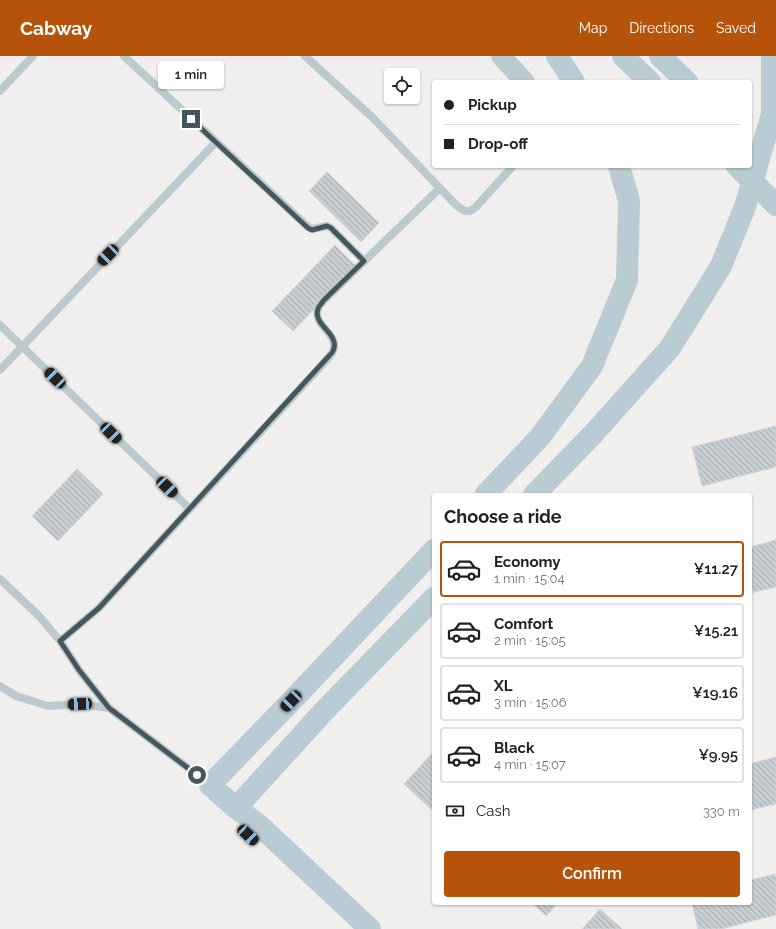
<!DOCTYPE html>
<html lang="en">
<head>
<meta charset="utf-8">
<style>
  :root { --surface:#fff; --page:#f6f6f6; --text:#202124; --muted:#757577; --line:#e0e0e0; --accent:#b45309 }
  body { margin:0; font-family:Raleway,sans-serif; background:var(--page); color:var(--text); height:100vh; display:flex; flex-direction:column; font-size:15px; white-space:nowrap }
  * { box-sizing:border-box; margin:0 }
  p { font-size:13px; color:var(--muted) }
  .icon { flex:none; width:22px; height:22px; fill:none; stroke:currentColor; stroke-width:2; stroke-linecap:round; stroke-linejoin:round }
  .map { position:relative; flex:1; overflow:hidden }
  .drawer { position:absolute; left:432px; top:437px; width:320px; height:412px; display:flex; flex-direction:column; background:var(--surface); border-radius:4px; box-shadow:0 1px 3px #0004 }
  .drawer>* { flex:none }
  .guide { position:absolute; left:432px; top:24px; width:320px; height:88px; border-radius:4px; box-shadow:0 1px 3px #0004; display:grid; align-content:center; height:88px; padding:0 12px; background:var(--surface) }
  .controls { position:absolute; left:384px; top:12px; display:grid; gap:8px }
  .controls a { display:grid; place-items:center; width:36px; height:36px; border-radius:4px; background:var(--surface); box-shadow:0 1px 3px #0004; font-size:20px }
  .end { position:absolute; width:18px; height:18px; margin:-9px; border:5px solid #45575c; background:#fff; box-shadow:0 0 0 2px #fff }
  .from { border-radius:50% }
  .bubble { position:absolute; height:28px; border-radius:4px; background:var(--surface); box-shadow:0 1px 3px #0004; font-size:13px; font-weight:600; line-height:28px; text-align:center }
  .car { position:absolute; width:12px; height:24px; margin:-12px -6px; border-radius:5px; box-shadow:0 0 3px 1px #0007; background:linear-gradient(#222 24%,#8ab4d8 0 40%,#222 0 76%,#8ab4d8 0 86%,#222 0) }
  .guide b { display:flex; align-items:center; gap:14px; height:38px; font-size:15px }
  .guide b+b { border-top:1px solid var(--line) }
  .guide i { width:10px; height:10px; background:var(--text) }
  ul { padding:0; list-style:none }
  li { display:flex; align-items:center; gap:12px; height:56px; margin:0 8px 6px; padding:0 4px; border:2px solid var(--line); border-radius:4px }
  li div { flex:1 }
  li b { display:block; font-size:15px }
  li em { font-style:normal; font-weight:600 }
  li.active { border-color:var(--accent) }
  li>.icon { width:36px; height:36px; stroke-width:1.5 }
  h2 { padding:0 12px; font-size:18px; line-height:48px }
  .pay { display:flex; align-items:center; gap:10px; height:44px; padding:0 12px; font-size:15px }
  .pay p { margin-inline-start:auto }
  .cta { display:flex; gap:8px; margin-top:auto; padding:8px 12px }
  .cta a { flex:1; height:46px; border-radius:4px; background:var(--accent); color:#fff; font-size:16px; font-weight:600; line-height:46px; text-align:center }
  header { display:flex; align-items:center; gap:24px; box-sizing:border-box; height:56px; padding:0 20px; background:var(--accent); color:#fff }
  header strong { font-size:19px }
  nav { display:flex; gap:22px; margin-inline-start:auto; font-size:14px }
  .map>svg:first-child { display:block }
  .building { fill:url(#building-back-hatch); stroke:#d1d6da }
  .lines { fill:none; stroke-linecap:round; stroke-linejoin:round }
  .service { stroke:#bbcace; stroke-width:8 }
  .tertiary { stroke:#bbcace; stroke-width:20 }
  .secondary { stroke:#baccd3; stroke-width:22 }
  .route { stroke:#45575c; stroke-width:5 }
</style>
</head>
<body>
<header>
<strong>Cabway</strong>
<nav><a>Map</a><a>Directions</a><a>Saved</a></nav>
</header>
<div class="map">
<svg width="776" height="873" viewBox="0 0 776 873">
  <defs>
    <pattern id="building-back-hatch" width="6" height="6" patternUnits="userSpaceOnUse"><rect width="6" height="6" fill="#c7cdd1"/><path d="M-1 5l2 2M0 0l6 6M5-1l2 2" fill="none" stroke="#a3a9ad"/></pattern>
  </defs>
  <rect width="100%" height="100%" fill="#f1eeee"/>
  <path class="building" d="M327 116 379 167 361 186 309 135Z
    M335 189 356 210 293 275 272 255Z
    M776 370V411L702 430 692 391Z
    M77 413 103 438 58 485 32 460Z
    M776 484V531L750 537V491Z
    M434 695V756L404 728Z
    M776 701V748L750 754V708Z
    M776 818V859L721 873H698L692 847H750V824Z
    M532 847H558L546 860Z
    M600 853 622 873H582Z"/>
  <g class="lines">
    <path class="service" d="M124 0 308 171 312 173 327 170 331 172 364 205
      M305 0 373 62 456 149C465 156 467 158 476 151L513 110
      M0 35 33 0
      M0 269 190 453
      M0 314 216 86
      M0 523 39 560 60 585 79 614 109 652
      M60 585 99 552 321 310C325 305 331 300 333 295 340 278 312 269 318 253 318 250 322 248 323 245L440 132
      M0 630 16 640 48 650 79 648 109 652 209 728"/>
    <path class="tertiary" d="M501 0 525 26"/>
    <path class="secondary" d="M557 0 574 26
      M623 0 650 26
      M660 0 687 26
      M737 110 776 149
      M485 439 540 381 592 310 627 224 629 145 619 110
      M534 439 594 377 670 292 721 210 745 151 772 58V0
      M236 752 324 655 434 542
      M370 873 259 769 236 752 210 729 301 635 434 494"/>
  </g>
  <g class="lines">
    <path class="route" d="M191 63 308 172 312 174 327 170 331 172 364 205 323 245C322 248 318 250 318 253 312 269 341 278 333 295 332 297 329 300 327 302L99 552 60 585 79 614 109 652 197 719"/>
  </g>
</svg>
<div class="controls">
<a><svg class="icon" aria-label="locate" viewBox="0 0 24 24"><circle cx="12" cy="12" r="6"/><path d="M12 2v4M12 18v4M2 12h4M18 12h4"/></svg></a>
</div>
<i class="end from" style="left:197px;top:719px"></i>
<i class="end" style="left:191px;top:63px"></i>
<div class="bubble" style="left:158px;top:5px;width:66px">1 min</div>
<i class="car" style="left:108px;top:199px;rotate:224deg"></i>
<i class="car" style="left:55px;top:322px;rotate:314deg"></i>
<i class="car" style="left:111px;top:377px;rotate:134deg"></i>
<i class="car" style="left:167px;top:431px;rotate:134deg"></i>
<i class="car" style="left:291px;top:645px;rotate:224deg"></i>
<i class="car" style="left:80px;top:648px;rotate:267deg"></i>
<i class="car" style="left:248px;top:779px;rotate:133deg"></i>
<div class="guide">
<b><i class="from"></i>Pickup</b>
<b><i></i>Drop-off</b>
</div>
<section class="drawer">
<h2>Choose a ride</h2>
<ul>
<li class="active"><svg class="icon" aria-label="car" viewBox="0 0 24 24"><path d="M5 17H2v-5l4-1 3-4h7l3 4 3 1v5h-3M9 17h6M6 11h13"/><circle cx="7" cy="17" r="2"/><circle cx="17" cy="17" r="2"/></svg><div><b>Economy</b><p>1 min · 15:04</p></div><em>¥11.27</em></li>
<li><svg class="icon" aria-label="car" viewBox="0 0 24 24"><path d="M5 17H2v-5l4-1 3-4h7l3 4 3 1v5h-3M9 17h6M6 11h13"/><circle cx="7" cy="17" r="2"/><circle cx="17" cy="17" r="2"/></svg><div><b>Comfort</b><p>2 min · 15:05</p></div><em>¥15.21</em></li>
<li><svg class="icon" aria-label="car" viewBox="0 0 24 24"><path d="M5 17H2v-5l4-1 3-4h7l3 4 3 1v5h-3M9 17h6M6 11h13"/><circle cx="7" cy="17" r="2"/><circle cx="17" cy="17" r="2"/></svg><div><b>XL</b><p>3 min · 15:06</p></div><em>¥19.16</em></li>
<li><svg class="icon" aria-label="car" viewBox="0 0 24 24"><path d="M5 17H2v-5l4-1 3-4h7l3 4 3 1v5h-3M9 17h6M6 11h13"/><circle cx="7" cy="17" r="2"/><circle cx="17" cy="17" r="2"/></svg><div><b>Black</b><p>4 min · 15:07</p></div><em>¥9.95</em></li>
</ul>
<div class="pay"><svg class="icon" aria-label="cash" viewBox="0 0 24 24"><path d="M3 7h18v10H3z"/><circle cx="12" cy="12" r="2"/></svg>Cash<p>330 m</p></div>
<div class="cta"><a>Confirm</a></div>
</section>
</div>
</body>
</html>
